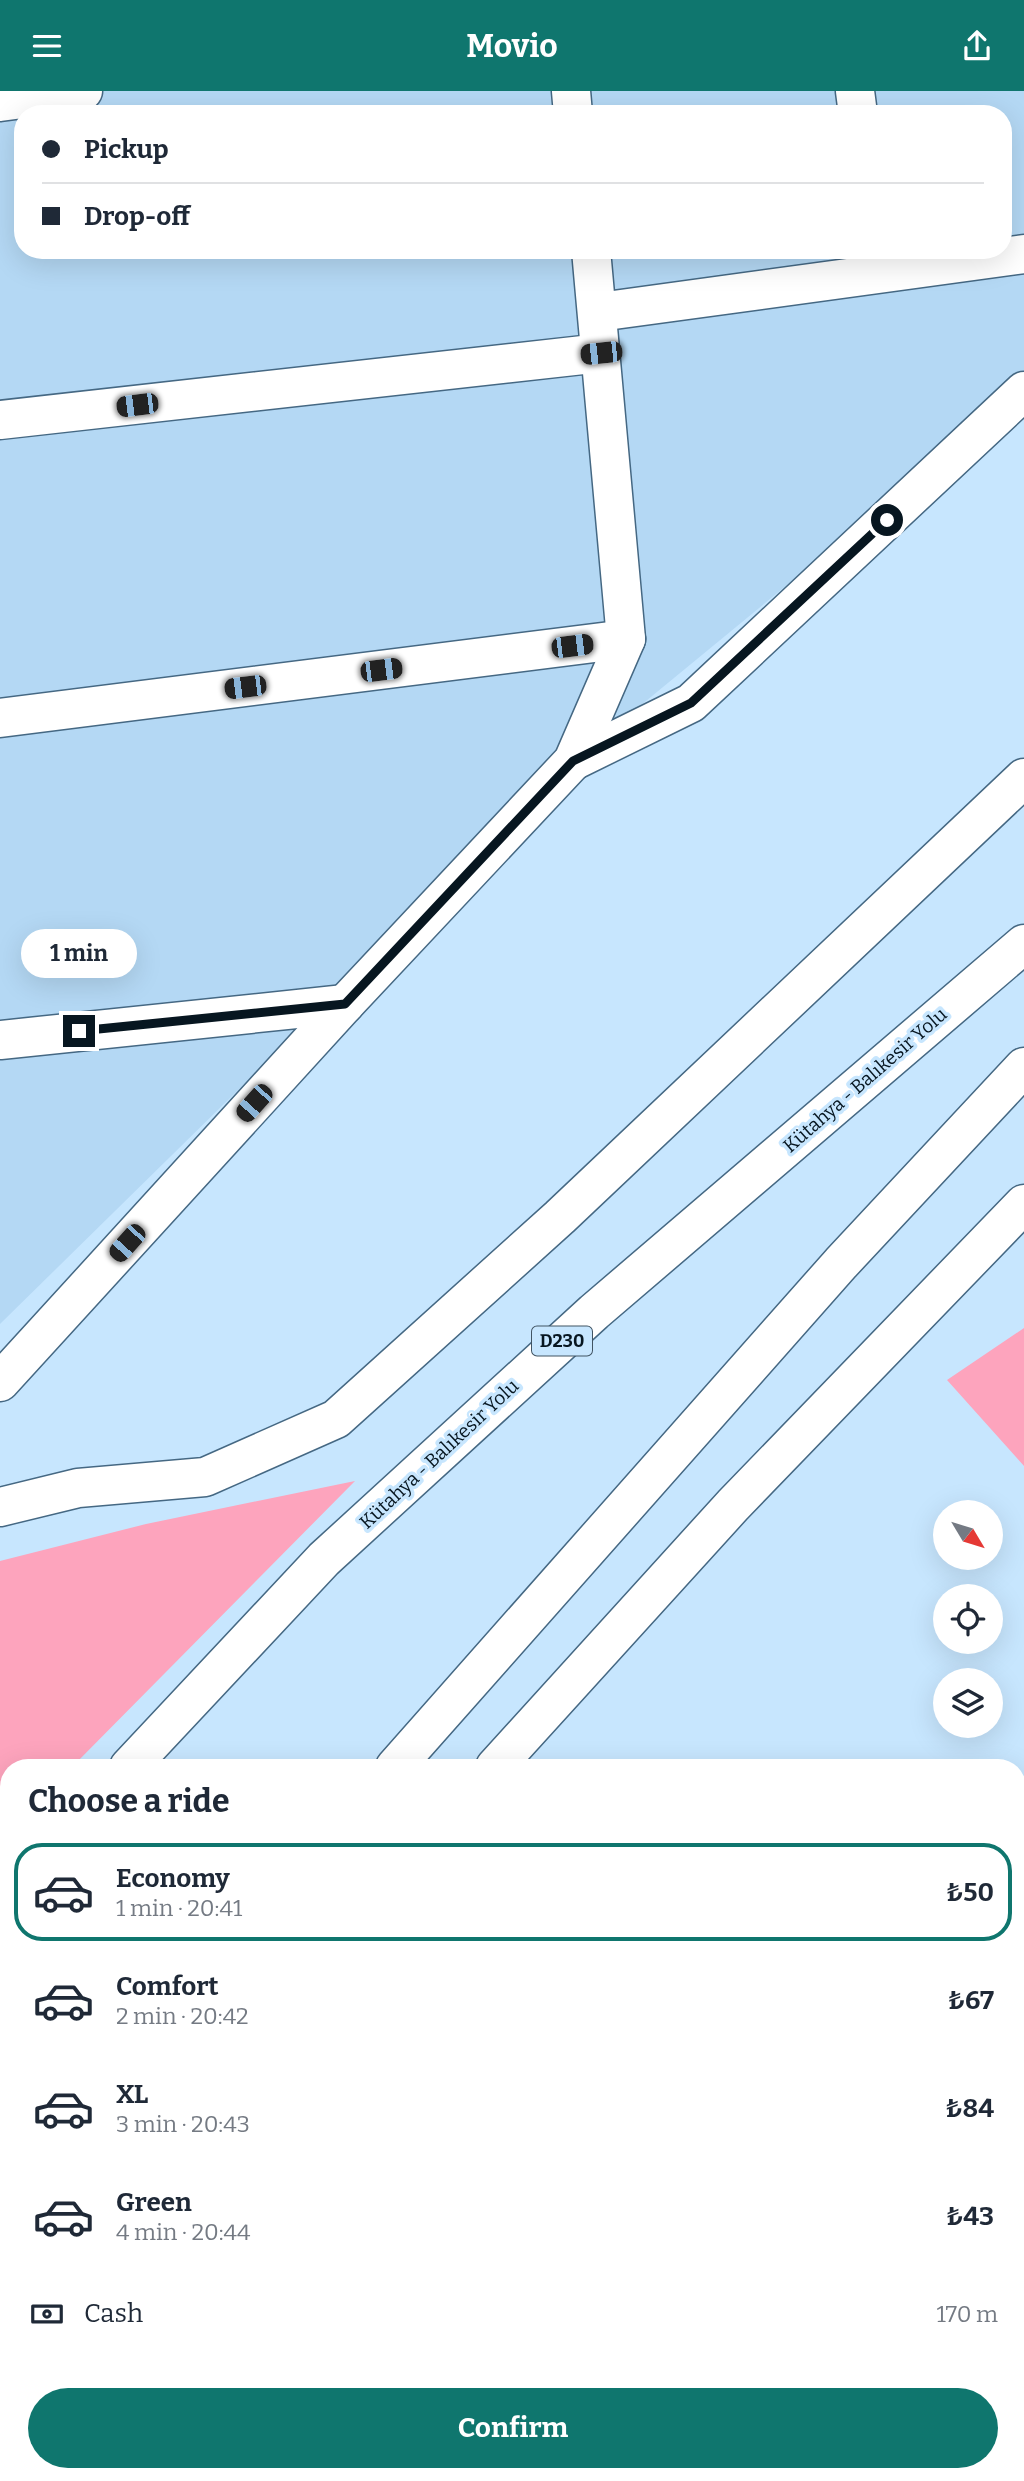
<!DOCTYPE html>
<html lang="en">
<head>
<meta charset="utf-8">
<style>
  :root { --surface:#fff; --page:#f6f6f7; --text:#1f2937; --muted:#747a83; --line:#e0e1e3; --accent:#0f766e }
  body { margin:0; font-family:Bitter,serif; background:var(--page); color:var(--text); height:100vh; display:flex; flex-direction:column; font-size:26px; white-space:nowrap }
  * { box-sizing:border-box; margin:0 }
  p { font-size:23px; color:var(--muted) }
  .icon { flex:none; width:38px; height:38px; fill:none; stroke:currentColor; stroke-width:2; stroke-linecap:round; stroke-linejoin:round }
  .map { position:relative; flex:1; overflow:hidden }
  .details { position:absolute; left:0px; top:1668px; width:1026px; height:723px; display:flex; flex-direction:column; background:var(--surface); border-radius:28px 28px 0 0; box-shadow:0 7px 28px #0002 }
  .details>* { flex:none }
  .banner { position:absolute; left:14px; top:14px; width:998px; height:154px; border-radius:28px; box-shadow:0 7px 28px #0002; display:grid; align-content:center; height:154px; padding:0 28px; background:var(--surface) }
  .needle { width:46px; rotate:128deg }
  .fabs { position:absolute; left:933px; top:1409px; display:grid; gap:14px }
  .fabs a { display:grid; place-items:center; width:70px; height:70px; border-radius:50%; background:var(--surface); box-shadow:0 7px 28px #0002; font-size:35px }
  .end { position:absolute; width:32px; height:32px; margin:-16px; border:9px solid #071620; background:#fff; box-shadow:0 0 0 4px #fff }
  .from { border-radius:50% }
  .bubble { position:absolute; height:49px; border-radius:24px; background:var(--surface); box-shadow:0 7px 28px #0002; font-size:23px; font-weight:700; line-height:49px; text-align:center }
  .car { position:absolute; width:21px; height:42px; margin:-21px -10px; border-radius:9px; box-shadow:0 0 5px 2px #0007; background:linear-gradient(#222 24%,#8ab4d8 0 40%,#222 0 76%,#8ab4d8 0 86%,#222 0) }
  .banner b { display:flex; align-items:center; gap:24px; height:66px; font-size:26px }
  .banner b+b { border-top:2px solid var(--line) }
  .banner i { width:18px; height:18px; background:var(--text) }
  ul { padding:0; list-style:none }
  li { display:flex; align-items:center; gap:21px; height:98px; margin:0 14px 10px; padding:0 14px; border:4px solid transparent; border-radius:28px }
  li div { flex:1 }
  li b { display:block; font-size:26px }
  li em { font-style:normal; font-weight:700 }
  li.selected { border-color:var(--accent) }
  li>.icon { width:63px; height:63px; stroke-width:1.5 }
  h2 { padding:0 28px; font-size:32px; line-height:84px }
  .pay { display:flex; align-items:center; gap:18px; height:77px; padding:0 28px; font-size:26px }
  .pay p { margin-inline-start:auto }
  .button { display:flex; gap:14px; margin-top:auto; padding:14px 28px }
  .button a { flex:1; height:80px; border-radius:42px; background:var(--accent); color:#fff; font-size:28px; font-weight:700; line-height:80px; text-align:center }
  header { display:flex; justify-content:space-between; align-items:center; height:91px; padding:0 28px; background:var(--accent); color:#fff; font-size:32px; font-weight:700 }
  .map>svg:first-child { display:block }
  .built { fill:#b4d8f4; fill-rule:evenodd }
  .green { fill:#fda4bd }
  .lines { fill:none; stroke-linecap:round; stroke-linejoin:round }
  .stream { stroke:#1ca093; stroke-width:12 }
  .building { fill:#634429; filter:url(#shadow) }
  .street-casing { stroke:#456883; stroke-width:41 }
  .secondary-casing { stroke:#456883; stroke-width:41 }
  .highway-casing { stroke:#456883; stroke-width:41 }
  .street { stroke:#fff; stroke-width:38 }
  .secondary { stroke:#fff; stroke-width:38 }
  .highway { stroke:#fff; stroke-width:38 }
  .route { stroke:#071620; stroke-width:9 }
  .labels { text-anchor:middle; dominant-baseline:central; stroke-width:7; stroke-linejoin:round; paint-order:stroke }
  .shield { fill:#c7e6fe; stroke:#415463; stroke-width:2 }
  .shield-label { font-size:18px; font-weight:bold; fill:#071620 }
  .street-label { font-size:19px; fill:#071620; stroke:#c7e6fe }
</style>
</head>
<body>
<header><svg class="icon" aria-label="menu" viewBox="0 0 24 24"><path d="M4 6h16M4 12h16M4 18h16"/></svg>Movio<svg class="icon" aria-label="share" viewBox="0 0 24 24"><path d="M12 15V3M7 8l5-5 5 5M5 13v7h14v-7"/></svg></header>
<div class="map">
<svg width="1024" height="2390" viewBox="0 0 1024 2390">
  <defs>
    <filter id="shadow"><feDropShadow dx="8" dy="4.5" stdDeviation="0" flood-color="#0004"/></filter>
  </defs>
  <rect width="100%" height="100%" fill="#c7e6fe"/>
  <path class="built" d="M0 0H1024V299L573 670 0 1233ZM23 23H1003V159H23Z"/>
  <path class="green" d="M1024 1237V1375L947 1289Z
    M355 1390 72 1676H9V1741L0 1750V1470L146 1433Z
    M1024 1855V2390H1009L1004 2382H1017V1884Z
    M0 2171 9 2178V2330L0 2324Z
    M97 2382H213L211 2390H96Z"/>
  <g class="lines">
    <path class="stream" d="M1017 1951 1024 1941
      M994 2382 999 2390"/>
  </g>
  <path class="building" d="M293 2382H931L938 2390H289Z"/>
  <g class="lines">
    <g class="street-casing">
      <path id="street" d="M855 0 858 23
        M0 11 83 0
        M599 221 1024 163
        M0 329 601 262
        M0 627 626 548
        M573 670 691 612 1024 300
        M0 949 345 913
        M0 1416 78 1397 205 1386 336 1328 560 1126 1024 687
        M495 1676 733 1414 1024 1113
        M249 2390 250 2382"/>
    </g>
    <g class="secondary-casing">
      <path id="secondary" d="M571 0 573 23
        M0 1291 345 913 573 670 626 548 591 159
        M0 2340 9 2346
        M58 2382 70 2390"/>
    </g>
    <g class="highway-casing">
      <path id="highway" d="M129 1676 324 1468 594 1221 1024 853
        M395 1676 841 1172 1024 976
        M0 1825 9 1814
        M0 2132 9 2122"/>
    </g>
    <use href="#street" class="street"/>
    <use href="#secondary" class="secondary"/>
    <use href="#highway" class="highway"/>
  </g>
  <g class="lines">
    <path class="route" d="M79 940 345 913 573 670 691 612 887 429"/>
  </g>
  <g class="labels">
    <rect class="shield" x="532" y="1235.5" width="60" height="29" rx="5"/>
    <g class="shield-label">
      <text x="562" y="1250">D230</text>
    </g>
    <g class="street-label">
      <text transform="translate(865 989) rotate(-41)">Kütahya - Balıkesir Yolu</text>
      <text transform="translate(439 1363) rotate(-43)">Kütahya - Balıkesir Yolu</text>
    </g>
  </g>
</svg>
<div class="fabs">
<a><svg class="needle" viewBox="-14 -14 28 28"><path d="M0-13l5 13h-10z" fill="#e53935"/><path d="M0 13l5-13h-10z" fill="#747a83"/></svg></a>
<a><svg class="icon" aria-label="locate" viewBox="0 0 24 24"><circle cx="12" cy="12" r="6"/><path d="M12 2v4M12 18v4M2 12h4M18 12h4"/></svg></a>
<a><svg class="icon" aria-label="layers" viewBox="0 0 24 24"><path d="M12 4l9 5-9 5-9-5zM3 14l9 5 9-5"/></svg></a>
</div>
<i class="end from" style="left:887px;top:429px"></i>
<i class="end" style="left:79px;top:940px"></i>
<div class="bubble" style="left:21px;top:838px;width:116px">1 min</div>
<i class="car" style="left:601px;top:262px;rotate:264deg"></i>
<i class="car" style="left:137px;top:314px;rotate:263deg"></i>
<i class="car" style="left:572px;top:555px;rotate:83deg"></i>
<i class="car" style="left:381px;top:579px;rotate:83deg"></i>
<i class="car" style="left:245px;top:596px;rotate:263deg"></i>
<i class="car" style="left:254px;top:1012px;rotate:222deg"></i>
<i class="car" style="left:127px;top:1152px;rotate:222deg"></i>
<div class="banner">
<b><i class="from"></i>Pickup</b>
<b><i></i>Drop-off</b>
</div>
<section class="details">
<h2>Choose a ride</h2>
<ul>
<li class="selected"><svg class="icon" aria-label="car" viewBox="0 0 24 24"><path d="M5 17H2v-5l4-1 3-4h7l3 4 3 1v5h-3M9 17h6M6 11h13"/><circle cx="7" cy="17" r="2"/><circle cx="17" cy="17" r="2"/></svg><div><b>Economy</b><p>1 min · 20:41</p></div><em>₺50</em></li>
<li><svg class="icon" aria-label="car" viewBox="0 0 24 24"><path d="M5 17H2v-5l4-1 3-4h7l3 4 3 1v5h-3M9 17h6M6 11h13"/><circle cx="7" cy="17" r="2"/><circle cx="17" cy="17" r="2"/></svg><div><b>Comfort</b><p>2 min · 20:42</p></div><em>₺67</em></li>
<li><svg class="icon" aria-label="car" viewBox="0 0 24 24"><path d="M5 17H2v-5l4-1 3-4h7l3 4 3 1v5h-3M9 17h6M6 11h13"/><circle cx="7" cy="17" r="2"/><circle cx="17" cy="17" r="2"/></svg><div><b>XL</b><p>3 min · 20:43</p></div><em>₺84</em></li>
<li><svg class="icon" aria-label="car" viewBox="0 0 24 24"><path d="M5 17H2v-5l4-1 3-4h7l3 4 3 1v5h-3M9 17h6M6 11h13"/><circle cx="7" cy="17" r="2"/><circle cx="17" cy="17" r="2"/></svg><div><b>Green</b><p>4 min · 20:44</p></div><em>₺43</em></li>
</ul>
<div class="pay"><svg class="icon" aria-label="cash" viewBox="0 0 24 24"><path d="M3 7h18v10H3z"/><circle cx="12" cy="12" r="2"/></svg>Cash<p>170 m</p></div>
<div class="button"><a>Confirm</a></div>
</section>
</div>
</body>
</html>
